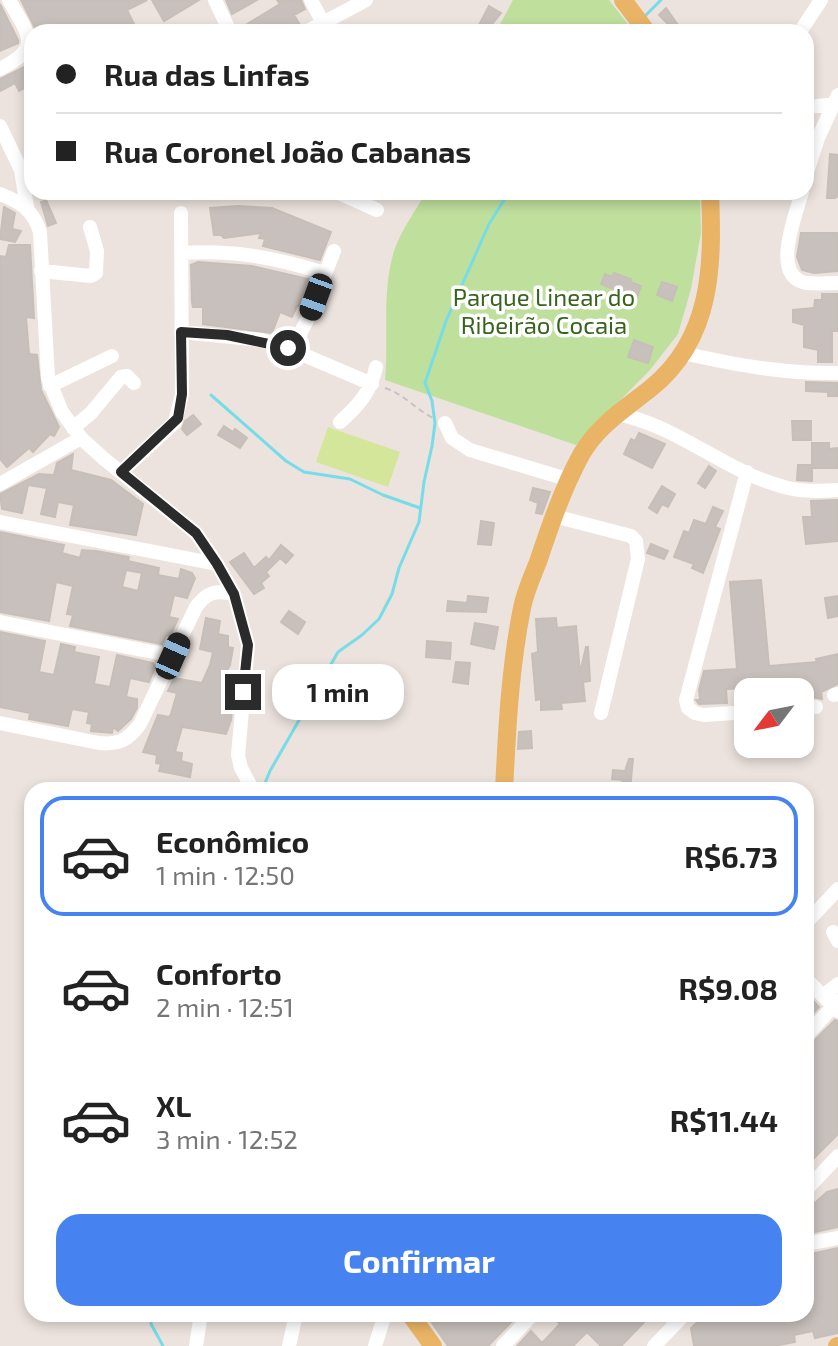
<!DOCTYPE html>
<html lang="pt">
<head>
<meta charset="utf-8">
<style>
  :root { --surface:#fff; --page:#f2f2f2; --text:#222; --muted:#767676; --line:#e0e0e0; --accent:#4783f0 }
  body { margin:0; font-family:"Exo 2",sans-serif; background:var(--page); color:var(--text); height:100vh; display:flex; flex-direction:column; font-size:30px; white-space:nowrap }
  * { box-sizing:border-box; margin:0 }
  p { font-size:26px; color:var(--muted) }
  .icon { flex:none; width:44px; height:44px; fill:none; stroke:currentColor; stroke-width:2; stroke-linecap:round; stroke-linejoin:round }
  .map { position:relative; flex:1; overflow:hidden }
  .details { position:absolute; left:24px; top:782px; width:790px; height:540px; display:flex; flex-direction:column; background:var(--surface); border-radius:24px; box-shadow:0 4px 12px #0003 }
  .details>* { flex:none }
  .hud { position:absolute; left:24px; top:24px; width:790px; height:176px; border-radius:24px; box-shadow:0 4px 12px #0003; display:grid; align-content:center; height:176px; padding:0 32px; background:var(--surface) }
  .needle { width:52px; rotate:238deg }
  .buttons { position:absolute; left:734px; top:678px; display:grid; gap:16px }
  .buttons a { display:grid; place-items:center; width:80px; height:80px; border-radius:16px; background:var(--surface); box-shadow:0 4px 12px #0003; font-size:40px }
  .end { position:absolute; width:36px; height:36px; margin:-18px; border:10px solid #2b2b2b; background:#fff; box-shadow:0 0 0 4px #fff }
  .from { border-radius:50% }
  .bubble { position:absolute; height:56px; border-radius:24px; background:var(--surface); box-shadow:0 4px 12px #0003; font-size:26px; font-weight:700; line-height:56px; text-align:center }
  .car { position:absolute; width:24px; height:48px; margin:-24px -12px; border-radius:10px; box-shadow:0 0 6px 2px #0007; background:linear-gradient(#222 24%,#8ab4d8 0 40%,#222 0 76%,#8ab4d8 0 86%,#222 0) }
  .hud b { display:flex; align-items:center; gap:28px; height:76px; font-size:30px }
  .hud b+b { border-top:2px solid var(--line) }
  .hud i { width:20px; height:20px; background:var(--text) }
  ul { padding:14px 0 0; list-style:none }
  li { display:flex; align-items:center; gap:24px; height:120px; margin:0 16px 12px; padding:0 16px; border:4px solid transparent; border-radius:24px }
  li div { flex:1 }
  li b { display:block; font-size:30px }
  li em { font-style:normal; font-weight:700 }
  li.active { border-color:var(--accent) }
  li>.icon { width:72px; height:72px; stroke-width:1.5 }
  .primary-button { display:flex; gap:16px; margin-top:auto; padding:16px 32px }
  .primary-button a { flex:1; height:92px; border-radius:24px; background:var(--accent); color:#fff; font-size:32px; font-weight:700; line-height:92px; text-align:center }
  .map>svg:first-child { display:block }
  .green { fill:#bfdf9d }
  .pitch { fill:#d3e699 }
  .lines { fill:none; stroke-linecap:round; stroke-linejoin:round }
  .stream { stroke:#76dde8; stroke-width:3 }
  .building { fill:#c7c0bd; stroke:#c7bfb7; stroke-width:2; fill-rule:evenodd }
  .path { stroke:#c4c4c4; stroke-width:2; stroke-dasharray:6 4; stroke-linecap:butt }
  .minor { stroke:#fff; stroke-width:14 }
  .major { stroke:#e9b466; stroke-width:18 }
  .route { stroke:#2b2b2b; stroke-width:10 }
  .labels { text-anchor:middle; dominant-baseline:central; stroke-width:7; stroke-linejoin:round; paint-order:stroke }
  .park-label { font-size:24px; fill:#39641e; stroke:#fff }
</style>
</head>
<body>
<div class="map">
<svg width="838" height="1346" viewBox="0 0 838 1346">
  <rect width="100%" height="100%" fill="#ece3de"/>
  <path class="green" d="M513 0H609L634 32H496Z
    M426 192H700L701 233 691 289 678 334 650 370 576 445 385 380C389 336 381 290 395 248 402 229 416 210 426 192Z"/>
  <path class="pitch" d="M328 427 400 452 388 487 316 462Z"/>
  <g class="lines">
    <path class="stream" d="M644 17 661 0
      M629 32 636 25
      M211 395 286 461 304 472 350 479 383 495 420 508
      M262 790 270 771 338 652 362 635 379 619 392 594 399 568 419 522 424 482 432 446 435 423 432 401 425 383 446 321 489 224 509 192
      M151 1314V1324L163 1346"/>
  </g>
  <path class="building" d="M21 0H147L127 10 138 32H37Z
    M152 0H199L164 21Z
    M226 0H257L232 14Z
    M277 0H301L305 9 294 15 300 25 297 27 289 32H240L239 29 280 4Z
    M0 4 18 40V43L0 51Z
    M489 6 501 13 488 29 479 25Z
    M666 8 683 32H676L659 15Z
    M24 67 32 84 19 91 15 83 0 91V79Z
    M830 154 838 155V196L835 198H827Z
    M46 200 56 223 48 226 41 202Z
    M238 206 272 208 331 232 320 260 263 246 265 239 259 238 261 233 224 238 221 235H214L210 208Z
    M4 207 15 213 12 229 21 231 15 242 0 239Z
    M801 233H838V271L814 273 802 270 797 257Z
    M9 245H30L34 318 26 317 29 354 37 355 41 390 59 427 54 436 50 434 33 452 29 448 7 467 0 459V256L6 257Z
    M198 262 252 266 312 280 302 307 297 306 292 317 280 312 272 333 203 324V307H193L192 302 191 265Z
    M614 273 631 279 630 282 641 286 637 297 625 293 623 300 612 295 614 289 601 284 605 274 612 277Z
    M662 282 677 287 672 301 657 295Z
    M822 294H838V331H832V362H818V350L804 347V325L793 322V310L814 308 815 300H822Z
    M634 340 653 347 648 363 628 357Z
    M806 382 838 383V396H828V392L806 391Z
    M193 415 201 424 187 435 182 429 185 421Z
    M792 421H811V440H793Z
    M224 426 233 432 235 429 247 438 240 448 218 435Z
    M639 433 665 444 652 468 624 454 631 439 635 441Z
    M812 443H829V449L838 448V468H812V481L797 480 798 465H812Z
    M73 454 71 470 111 480 143 504 136 535 70 525 74 505 58 502 55 517 41 514 47 488 28 485 22 513 2 509 0 494 39 474 54 475 57 463Z
    M709 466 716 471 705 488 698 483Z
    M662 486 675 494 668 507 662 504 657 513 649 508Z
    M533 488 550 492 542 514 536 513 538 503 530 500Z
    M838 500V541L806 544 803 517H812L811 501Z
    M713 507 723 511 715 527 720 529 703 573 692 568 694 564 674 557 684 531 689 533 694 520 706 524Z
    M481 521 494 523 491 545 478 544Z
    M0 532 64 545 62 553 80 558 82 550 96 551 129 557 128 561 159 568 158 575 179 579 181 569 192 573 195 578 187 598 174 595 169 617 178 619 170 636 166 635 162 644 70 626 73 615 67 614 73 586 56 582 49 621 0 612ZM126 570 142 573 138 591 122 587Z
    M651 544 668 551 664 559 647 553Z
    M281 545 293 555 286 563 280 558 266 572 269 576 261 583 264 588 254 594 230 562 244 553 254 568 266 557 269 560Z
    M761 580 769 666 817 662 816 659 838 654V684L821 692 822 699 812 697V692H744L743 688 726 689 727 703 699 704 696 700H700L699 690 704 671 737 669 730 582Z
    M468 596 488 598 486 612 447 611 448 601 467 603Z
    M838 596V616L828 618 825 598Z
    M289 611 305 622 298 634 281 622Z
    M206 618 220 621 218 634 228 636V647L233 648 230 665 219 686 231 689 229 704H233L231 720 226 734 182 727 175 752 182 753 181 761 192 764 190 777 159 771 161 764 156 763 157 755 143 752 158 715 169 717 171 714 177 693 168 691 174 678 202 683 210 665 213 652 200 649Z
    M556 618 557 628 576 626 580 673 586 647H588L590 681 583 682 585 701 561 703 562 709 541 710V699L536 700 532 654 538 652 536 619Z
    M475 623 498 627 494 649 471 644Z
    M0 632 45 641 39 672 54 675 61 644 75 647 74 652 99 657 94 684 110 687 117 655 153 663 155 667 149 682 130 678 126 697 137 699V708L131 719 118 731 113 727 112 733 91 731 92 724 87 723 89 712 72 709 68 726 29 719 30 713 0 707Z
    M427 641 451 643 450 659 426 657Z
    M456 662 470 663 468 684 453 682Z
    M531 731 532 748 518 749 519 732Z
    M629 759H633L630 790H620L623 780 612 779 613 770 625 771Z
    M806 993 819 1007 806 1021Z
    M835 1020 838 1021V1134L806 1166V1049Z
    M838 1189V1227L806 1234V1211L827 1192Z
    M838 1248V1333L815 1338 813 1331 794 1335 795 1342 774 1346H694L691 1328 706 1314H806V1255Z
    M426 1314H519L488 1346H448Z
    M550 1314H563L567 1318 571 1314H652L621 1346H601L587 1332 573 1346H517L531 1331 542 1343 560 1324Z"/>
  <g class="lines">
    <path class="path" d="M385 388C404 394 415 409 433 418"/>
    <path class="minor" d="M215 0 230 32
      M311 0 323 23
      M306 32 366 0
      M800 32 821 0
      M0 69C43 47 29 36 9 0
      M806 107 838 104
      M0 126 21 170 27 207
      M806 175 818 138 838 95
      M337 192 377 210
      M802 192C796 215 770 276 806 283 816 284 828 283 838 283
      M0 194C21 202 33 210 40 232L48 378 62 412 81 438 103 458 196 533 217 564 234 594 248 645 238 755 241 768 253 790
      M181 253C234 250 274 257 324 273
      M41 271 91 276 96 273 97 251 90 227
      M181 332 261 340 292 350 308 318 334 251
      M292 350 372 384
      M683 353C736 365 784 374 838 373
      M50 386 112 356
      M617 414C678 425 727 474 788 488 804 492 822 491 838 490
      M340 422C358 406 371 392 376 367
      M445 423 452 438 470 450 570 480
      M73 428 91 413 121 377 127 376 134 383
      M121 472 175 422 182 394 181 213
      M747 472 686 700 688 708 695 713 704 715 748 712
      M0 484 81 438
      M554 516 631 536 636 541 638 559 601 713
      M0 522 217 564
      M0 622 173 656
      M834 695 838 694
      M800 708 816 707
      M0 723 99 743C119 745 128 740 140 724L196 607C207 592 215 590 234 594
      M806 923 838 889
      M833 932 838 941
      M806 979 838 1011
      M823 996 838 984
      M806 1036 838 1001
      M806 1190 838 1156
      M806 1244 838 1238
      M196 1346 201 1314
      M289 1346 296 1314
      M375 1346 385 1314
      M503 1346 533 1314
      M654 1346 685 1314"/>
    <path class="major" d="M623 0 647 32
      M504 790C507 729 510 668 522 608 525 592 532 577 538 562 550 526 563 488 581 455 597 426 626 408 651 388 713 338 713 264 710 192
      M410 1314 433 1346
      M837 1346H838"/>
  </g>
  <g class="lines">
    <path class="route" d="M243 692 248 645 234 594 217 564 196 533 121 472 178 418 182 394 181 332 227 335 288 348"/>
  </g>
  <g class="labels">
    <g class="park-label">
      <text x="544" y="296">Parque Linear do<tspan x="544" dy="28">Ribeirão Cocaia</tspan></text>
    </g>
  </g>
</svg>
<div class="buttons">
<a><svg class="needle" viewBox="-14 -14 28 28"><path d="M0-13l5 13h-10z" fill="#e53935"/><path d="M0 13l5-13h-10z" fill="#767676"/></svg></a>
</div>
<i class="end from" style="left:288px;top:348px"></i>
<i class="end" style="left:243px;top:692px"></i>
<div class="bubble" style="left:272px;top:664px;width:132px">1 min</div>
<i class="car" style="left:316px;top:297px;rotate:200deg"></i>
<i class="car" style="left:173px;top:656px;rotate:24deg"></i>
<div class="hud">
<b><i class="from"></i>Rua das Linfas</b>
<b><i></i>Rua Coronel João Cabanas</b>
</div>
<section class="details">
<ul>
<li class="active"><svg class="icon" aria-label="car" viewBox="0 0 24 24"><path d="M5 17H2v-5l4-1 3-4h7l3 4 3 1v5h-3M9 17h6M6 11h13"/><circle cx="7" cy="17" r="2"/><circle cx="17" cy="17" r="2"/></svg><div><b>Econômico</b><p>1 min · 12:50</p></div><em>R$6.73</em></li>
<li><svg class="icon" aria-label="car" viewBox="0 0 24 24"><path d="M5 17H2v-5l4-1 3-4h7l3 4 3 1v5h-3M9 17h6M6 11h13"/><circle cx="7" cy="17" r="2"/><circle cx="17" cy="17" r="2"/></svg><div><b>Conforto</b><p>2 min · 12:51</p></div><em>R$9.08</em></li>
<li><svg class="icon" aria-label="car" viewBox="0 0 24 24"><path d="M5 17H2v-5l4-1 3-4h7l3 4 3 1v5h-3M9 17h6M6 11h13"/><circle cx="7" cy="17" r="2"/><circle cx="17" cy="17" r="2"/></svg><div><b>XL</b><p>3 min · 12:52</p></div><em>R$11.44</em></li>
</ul>
<div class="primary-button"><a>Confirmar</a></div>
</section>
</div>
</body>
</html>
